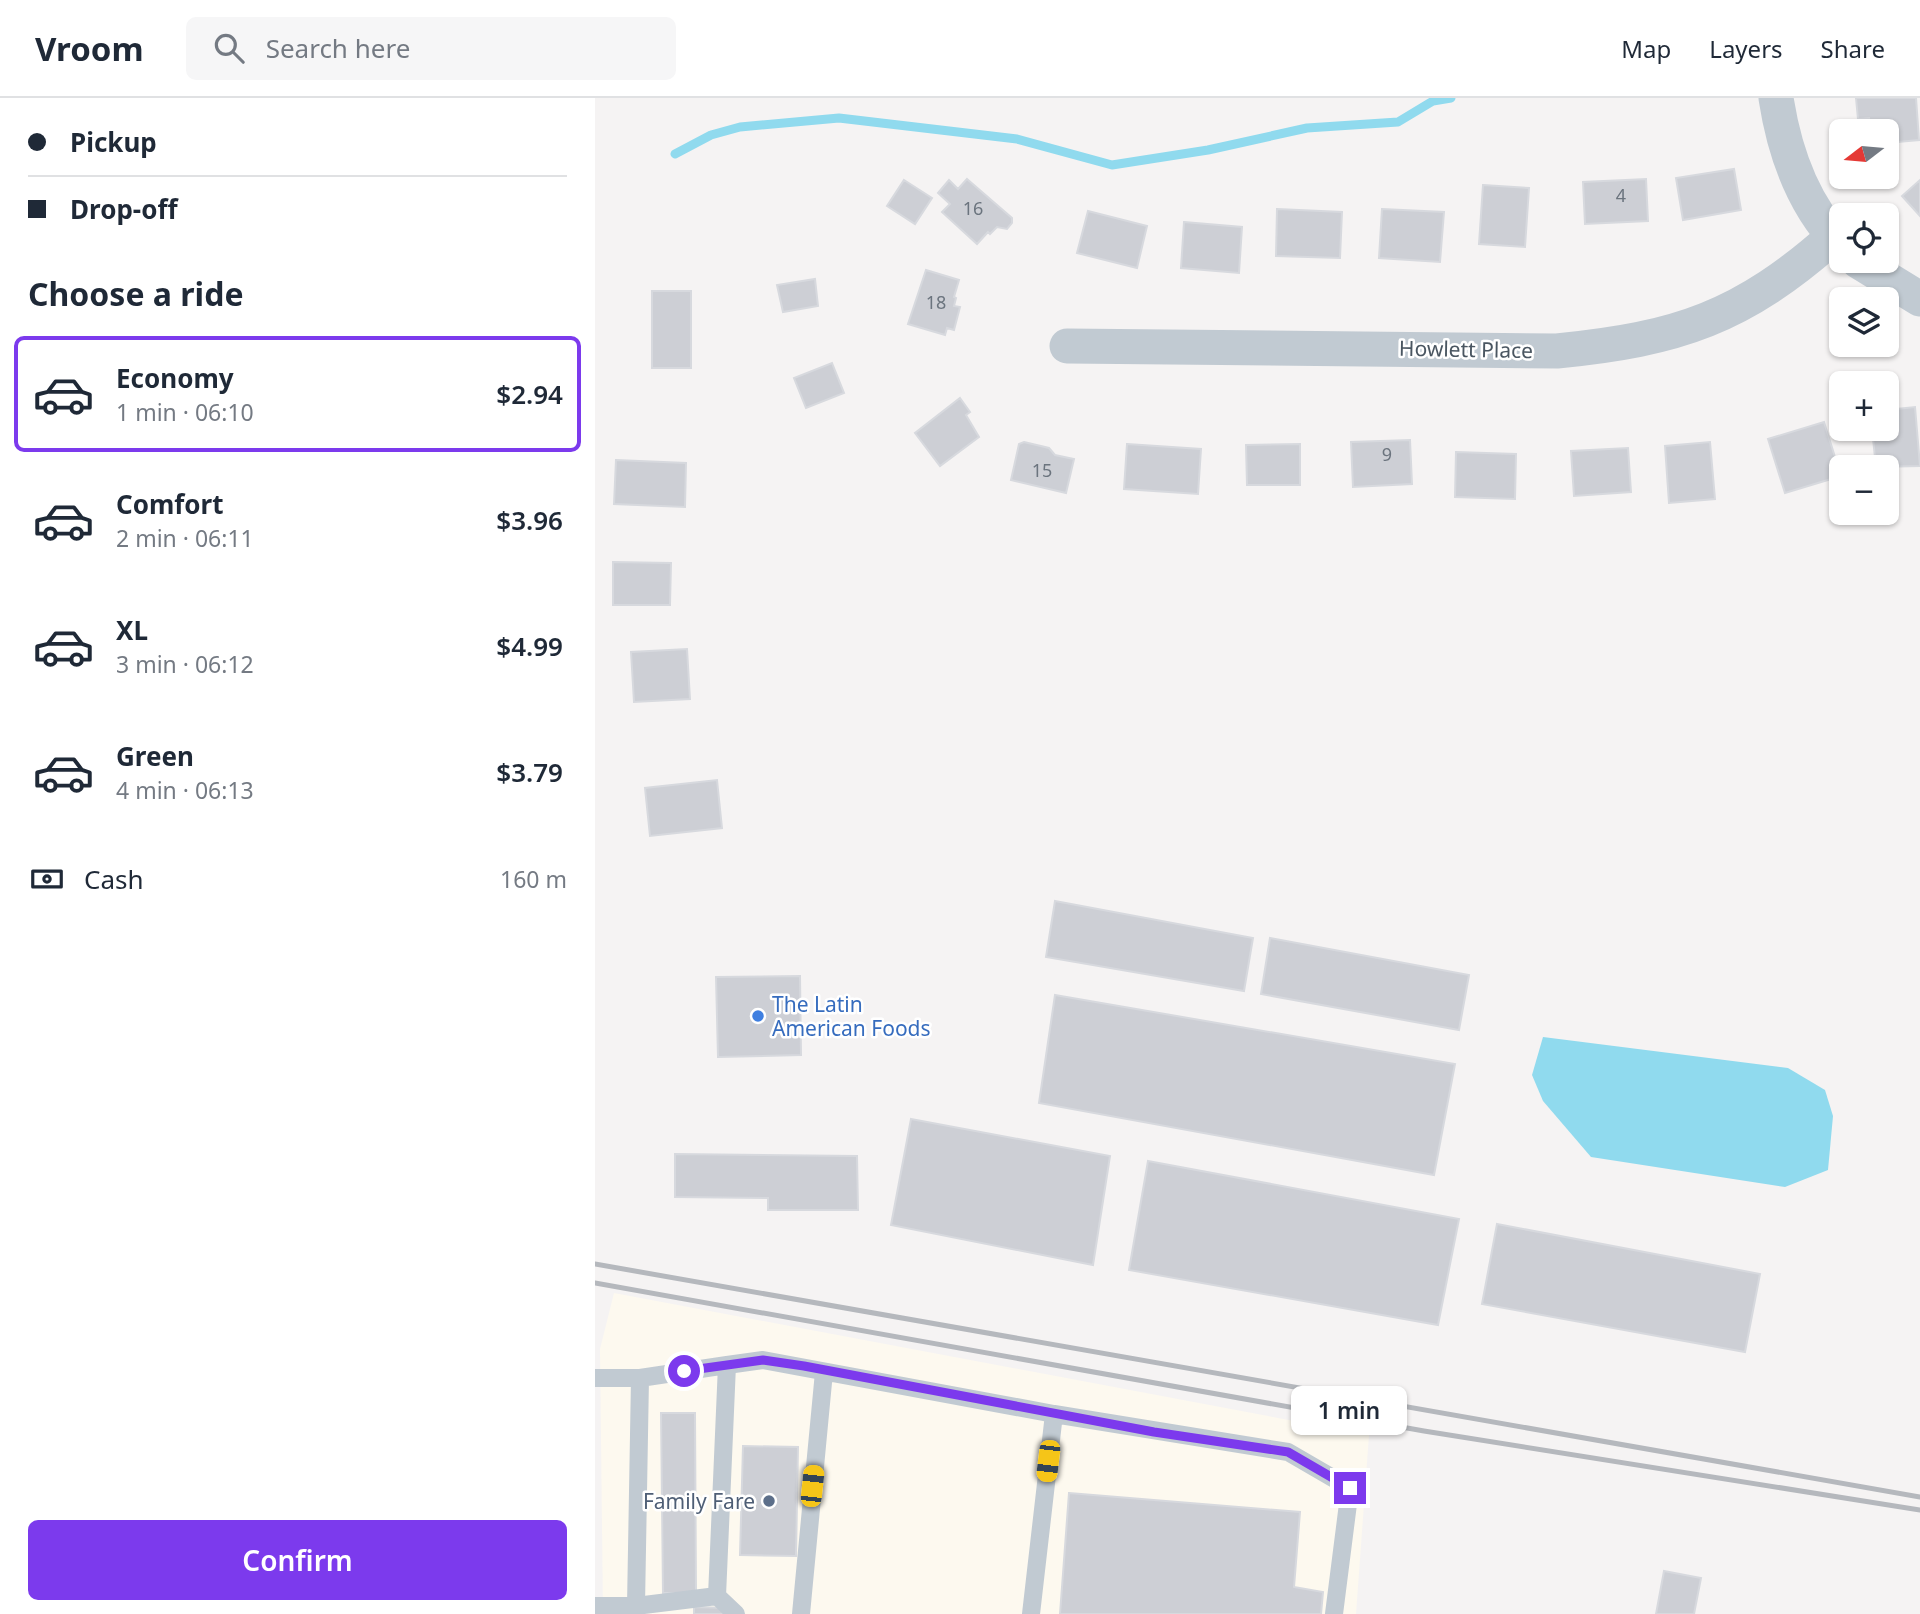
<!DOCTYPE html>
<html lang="en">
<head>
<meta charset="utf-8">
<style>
  :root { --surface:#fff; --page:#f6f6f7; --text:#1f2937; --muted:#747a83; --line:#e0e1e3; --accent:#7c3aed }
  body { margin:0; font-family:"Noto Sans",sans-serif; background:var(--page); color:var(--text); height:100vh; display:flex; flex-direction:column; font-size:26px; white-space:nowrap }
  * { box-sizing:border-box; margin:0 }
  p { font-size:23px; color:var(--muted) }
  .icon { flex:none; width:38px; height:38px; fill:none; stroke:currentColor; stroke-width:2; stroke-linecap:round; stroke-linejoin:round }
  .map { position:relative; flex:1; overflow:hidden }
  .panel { display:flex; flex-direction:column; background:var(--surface); width:595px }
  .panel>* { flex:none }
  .guide { display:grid; align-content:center; height:154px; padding:0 28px; background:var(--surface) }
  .needle { width:46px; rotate:254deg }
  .fabs { position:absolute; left:1234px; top:21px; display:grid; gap:14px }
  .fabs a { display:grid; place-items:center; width:70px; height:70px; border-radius:10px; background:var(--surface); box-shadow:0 2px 5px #0004; font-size:35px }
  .end { position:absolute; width:32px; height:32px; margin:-16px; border:9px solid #7c3aed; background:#fff; box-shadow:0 0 0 4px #fff }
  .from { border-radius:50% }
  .bubble { position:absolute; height:49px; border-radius:10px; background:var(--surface); box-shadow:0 2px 5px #0004; font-size:23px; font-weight:600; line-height:49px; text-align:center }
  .car { position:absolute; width:21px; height:42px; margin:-21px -10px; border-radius:9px; box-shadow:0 0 5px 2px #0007; background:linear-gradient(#f5c518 24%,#345 0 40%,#f5c518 0 76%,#345 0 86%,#f5c518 0) }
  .guide b { display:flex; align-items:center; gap:24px; height:66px; font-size:26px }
  .guide b+b { border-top:2px solid var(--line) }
  .guide i { width:18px; height:18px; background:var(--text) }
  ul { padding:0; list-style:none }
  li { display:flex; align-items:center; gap:21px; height:116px; margin:0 14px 10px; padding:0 14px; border:4px solid transparent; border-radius:10px }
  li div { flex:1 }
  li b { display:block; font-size:26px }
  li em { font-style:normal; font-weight:600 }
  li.selected { border-color:var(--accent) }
  li>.icon { width:63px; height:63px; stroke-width:1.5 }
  h2 { padding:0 28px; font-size:32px; line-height:84px }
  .pay { display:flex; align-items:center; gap:18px; height:77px; padding:0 28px; font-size:26px }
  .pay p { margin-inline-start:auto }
  .action { display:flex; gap:14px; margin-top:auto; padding:14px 28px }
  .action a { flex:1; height:80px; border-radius:10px; background:var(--accent); color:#fff; font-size:28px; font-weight:600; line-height:80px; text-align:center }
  header { display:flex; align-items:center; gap:42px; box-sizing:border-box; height:98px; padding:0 35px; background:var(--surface); border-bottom:2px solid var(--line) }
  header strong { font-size:33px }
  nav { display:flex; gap:38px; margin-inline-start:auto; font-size:24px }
  .search { width:490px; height:63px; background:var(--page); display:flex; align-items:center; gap:18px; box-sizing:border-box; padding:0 24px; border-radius:10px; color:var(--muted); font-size:26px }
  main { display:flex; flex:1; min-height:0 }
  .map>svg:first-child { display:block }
  .commercial { fill:#fdf9ef }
  .water { fill:#90daee }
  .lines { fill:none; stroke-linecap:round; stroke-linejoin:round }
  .stream { stroke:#90daee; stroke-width:9 }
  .building { fill:#cdcfd5; stroke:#d7d9de; stroke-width:2 }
  .lane { stroke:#c1cad2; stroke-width:18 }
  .street { stroke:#c1cad2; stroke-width:35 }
  .rail { stroke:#b5b8bd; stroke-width:5 }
  .route { stroke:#7c3aed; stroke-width:9 }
  .shop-dot { fill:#3f7fe0; stroke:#fff; stroke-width:2.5 }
  .service-dot { fill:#5c6f8a; stroke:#fff; stroke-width:2.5 }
  .labels { text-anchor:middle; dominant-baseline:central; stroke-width:5; stroke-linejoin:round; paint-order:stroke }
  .number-label { font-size:18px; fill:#6b747e }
  .street-label { font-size:21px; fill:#4a5661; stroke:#fff }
  .shop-label { font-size:21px; fill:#366cbe; stroke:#fff; text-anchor:start }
  .service-label { font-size:21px; fill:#4e5e75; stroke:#fff; text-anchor:end }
</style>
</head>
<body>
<header>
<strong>Vroom</strong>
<div class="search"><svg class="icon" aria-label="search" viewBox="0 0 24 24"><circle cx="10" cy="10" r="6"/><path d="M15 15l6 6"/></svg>Search here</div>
<nav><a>Map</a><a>Layers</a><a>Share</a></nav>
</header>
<main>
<section class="panel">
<div class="guide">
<b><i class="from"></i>Pickup</b>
<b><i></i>Drop-off</b>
</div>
<h2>Choose a ride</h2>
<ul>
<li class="selected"><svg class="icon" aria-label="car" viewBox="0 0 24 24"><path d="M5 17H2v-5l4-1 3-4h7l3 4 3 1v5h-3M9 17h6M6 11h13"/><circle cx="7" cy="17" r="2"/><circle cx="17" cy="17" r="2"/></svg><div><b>Economy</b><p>1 min · 06:10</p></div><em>$2.94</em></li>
<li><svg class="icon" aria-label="car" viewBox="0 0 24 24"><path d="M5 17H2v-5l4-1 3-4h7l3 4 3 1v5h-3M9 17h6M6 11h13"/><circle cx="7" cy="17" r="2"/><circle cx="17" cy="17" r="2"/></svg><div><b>Comfort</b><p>2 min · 06:11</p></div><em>$3.96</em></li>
<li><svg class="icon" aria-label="car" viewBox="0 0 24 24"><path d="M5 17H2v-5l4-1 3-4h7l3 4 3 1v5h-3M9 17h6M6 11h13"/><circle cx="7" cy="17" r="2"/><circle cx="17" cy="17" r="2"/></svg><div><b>XL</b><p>3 min · 06:12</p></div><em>$4.99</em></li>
<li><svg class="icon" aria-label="car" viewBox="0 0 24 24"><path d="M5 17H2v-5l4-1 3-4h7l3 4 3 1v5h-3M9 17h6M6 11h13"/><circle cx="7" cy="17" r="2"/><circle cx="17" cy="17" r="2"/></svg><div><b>Green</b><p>4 min · 06:13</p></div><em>$3.79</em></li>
</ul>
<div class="pay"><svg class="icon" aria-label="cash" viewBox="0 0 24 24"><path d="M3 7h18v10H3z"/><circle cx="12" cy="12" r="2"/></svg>Cash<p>160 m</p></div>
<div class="action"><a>Confirm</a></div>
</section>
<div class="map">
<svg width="1325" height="1516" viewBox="0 0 1325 1516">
  <rect width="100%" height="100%" fill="#f5f3f3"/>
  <path class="commercial" d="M19 1195 774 1337 761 1516H8L5 1251Z"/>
  <path class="water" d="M948 939 1193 970 1230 992 1238 1018 1233 1072 1190 1089 996 1059 948 1003 937 977Z"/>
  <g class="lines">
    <path class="stream" d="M80 56 116 37 145 29 244 20 422 41 517 67 613 52 712 30 803 24 838 3 856 0"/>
  </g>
  <path class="building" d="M1261 0H1321L1324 42 1292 45V33H1275L1274 20 1263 21Z
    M1139 71 1146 112 1088 122 1081 80Z
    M372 81 417 120V125L412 131 402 129 395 136 393 134 382 146 347 114 355 106 343 95 354 82 363 91Z
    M1051 81 1053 123 990 126 988 84Z
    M309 82 337 100 320 126 292 108Z
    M1325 82V118L1307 98Z
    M888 87 934 90 930 149 884 146Z
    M682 111 747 114 745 160 681 158Z
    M787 111 849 114 845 164 784 160Z
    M493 113 552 128 542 170 482 155Z
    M589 124 647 129 644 175 586 170Z
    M331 172 364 182 359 199 361 200 359 208 365 209 359 232 352 230 350 237 313 226Z
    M220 181 223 208 188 214 182 187Z
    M57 193H96V270H57Z
    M237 265 249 295 211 310 199 280Z
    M365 300 375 314 371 317 384 339 345 368 320 335Z
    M1320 309 1325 368 1281 369 1277 331H1292V312Z
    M1229 324 1246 378 1190 395 1173 341Z
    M815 342 817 386 758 389 756 344Z
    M429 344 454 350 460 357 479 361 471 395 416 382 424 346Z
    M1115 344 1120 401 1074 405 1070 348Z
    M532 346 606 351 603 396 529 391Z
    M705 346V387H652L651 347Z
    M1033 350 1036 394 979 398 976 353Z
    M861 354 921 356 920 401 860 399Z
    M21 362 91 365 90 409 19 406Z
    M18 464 76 465 75 507H18Z
    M92 551 95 601 39 604 36 554Z
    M122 682 127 730 55 738 50 690Z
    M460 803 658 840 649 893 451 859Z
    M675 840 874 877 864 932 666 896Z
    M205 878 206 957 123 959 121 879Z
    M460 897 860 966 839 1077 444 1005Z
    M316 1021 515 1058 498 1167 296 1127Z
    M80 1056 262 1058 263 1112H173V1100L80 1099Z
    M553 1063 864 1121 843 1227 534 1172Z
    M902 1126 1165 1176 1150 1254 887 1206Z
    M66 1315H100L101 1495H68Z
    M148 1348 203 1349 201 1458 145 1457Z
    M474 1395 705 1414 699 1489 728 1494 726 1516H465Z
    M1069 1473 1106 1480 1099 1516H1061Z
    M99 1509 132 1510V1516H99Z"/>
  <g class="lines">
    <path class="lane" d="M132 1267 168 1262 459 1316 436 1516
      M0 1280H45L41 1508 122 1498
      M45 1280 132 1267 122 1498 141 1516
      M459 1316 693 1354 755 1390 739 1516
      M0 1508H41L42 1516
      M206 1516 229 1274"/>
    <path class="street" d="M1181 0C1189 52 1208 107 1246 146
      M1263 163 1325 201
      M472 248 962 253C1083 241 1147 220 1239 138"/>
    <path class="rail" d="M0 1166 1325 1399
      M0 1185 829 1333 1325 1412"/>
  </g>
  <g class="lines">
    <path class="route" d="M89 1273 168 1262 209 1268 559 1334 693 1354 755 1390"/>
  </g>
  <circle class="shop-dot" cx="163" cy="918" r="7"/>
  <circle class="service-dot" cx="174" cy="1403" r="7"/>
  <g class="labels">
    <g class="number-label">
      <text x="1026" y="97">4</text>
      <text x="378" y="110">16</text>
      <text x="341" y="204">18</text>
      <text x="792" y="356">9</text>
      <text x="447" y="372">15</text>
    </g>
    <g class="street-label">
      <text transform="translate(871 251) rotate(1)">Howlett Place</text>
    </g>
    <g class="shop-label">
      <text x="177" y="906">The Latin<tspan x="177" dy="24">American Foods</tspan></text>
    </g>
    <g class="service-label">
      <text x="160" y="1403">Family Fare</text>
    </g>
  </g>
</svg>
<div class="fabs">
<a><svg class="needle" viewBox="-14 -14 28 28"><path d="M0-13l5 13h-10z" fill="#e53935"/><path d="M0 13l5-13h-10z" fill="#747a83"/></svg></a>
<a><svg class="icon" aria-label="locate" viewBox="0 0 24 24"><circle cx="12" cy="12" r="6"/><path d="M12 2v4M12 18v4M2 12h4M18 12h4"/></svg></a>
<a><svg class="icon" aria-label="layers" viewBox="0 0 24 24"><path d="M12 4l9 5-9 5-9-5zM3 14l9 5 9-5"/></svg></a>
<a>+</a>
<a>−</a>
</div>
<i class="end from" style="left:89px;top:1273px"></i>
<i class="end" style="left:755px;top:1390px"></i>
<div class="bubble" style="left:696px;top:1288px;width:116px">1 min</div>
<i class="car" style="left:453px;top:1363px;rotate:187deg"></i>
<i class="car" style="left:217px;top:1388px;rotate:6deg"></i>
</div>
</main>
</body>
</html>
